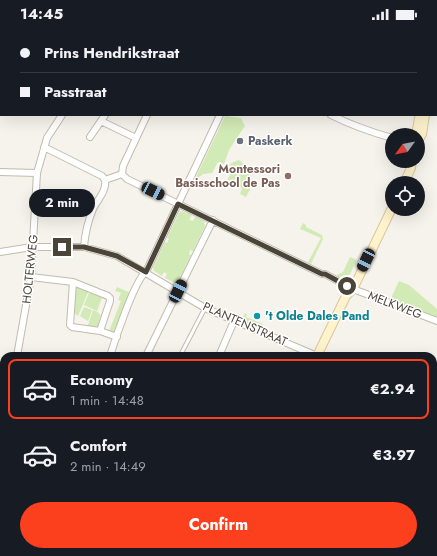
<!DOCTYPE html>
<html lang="en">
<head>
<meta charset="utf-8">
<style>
  :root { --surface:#171b24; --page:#20242c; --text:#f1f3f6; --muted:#9ea1a6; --line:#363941; --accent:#fc3f1d }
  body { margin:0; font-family:Jost,sans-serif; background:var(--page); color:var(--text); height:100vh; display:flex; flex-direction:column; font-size:15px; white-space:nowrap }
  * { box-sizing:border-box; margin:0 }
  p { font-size:13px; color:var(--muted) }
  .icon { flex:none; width:22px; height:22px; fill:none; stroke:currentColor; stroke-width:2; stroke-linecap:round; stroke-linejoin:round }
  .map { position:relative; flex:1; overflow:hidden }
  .drawer { position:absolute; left:0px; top:324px; width:437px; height:204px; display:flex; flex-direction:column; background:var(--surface); border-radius:12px 12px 0 0; box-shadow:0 4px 16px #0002 }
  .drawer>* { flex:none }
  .hud { position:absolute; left:0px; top:0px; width:437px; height:88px; box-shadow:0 4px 16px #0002; display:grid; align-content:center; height:88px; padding:0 20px; background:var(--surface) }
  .needle { width:26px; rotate:237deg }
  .buttons { position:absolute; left:385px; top:100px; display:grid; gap:8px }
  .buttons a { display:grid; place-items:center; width:40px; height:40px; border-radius:50%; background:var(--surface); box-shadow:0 4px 16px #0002; font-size:20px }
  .end { position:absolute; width:18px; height:18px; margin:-9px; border:5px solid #4b4439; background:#fff; box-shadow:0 0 0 2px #fff }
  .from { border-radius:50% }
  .bubble { position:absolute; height:28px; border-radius:14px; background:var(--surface); box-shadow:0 4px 16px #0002; font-size:13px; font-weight:700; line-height:28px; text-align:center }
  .car { position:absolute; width:12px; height:24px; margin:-12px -6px; border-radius:5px; box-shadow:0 0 3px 1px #0007; background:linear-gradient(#222 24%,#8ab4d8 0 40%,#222 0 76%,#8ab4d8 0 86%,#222 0) }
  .hud b { display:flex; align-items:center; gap:14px; height:38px; font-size:15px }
  .hud b+b { border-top:1px solid var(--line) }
  .hud i { width:10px; height:10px; background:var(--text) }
  ul { padding:7px 0 0; list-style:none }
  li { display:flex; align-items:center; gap:12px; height:60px; margin:0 8px 6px; padding:0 12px; border:2px solid transparent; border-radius:8px }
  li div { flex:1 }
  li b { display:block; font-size:15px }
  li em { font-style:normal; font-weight:700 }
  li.current { border-color:var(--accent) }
  li>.icon { width:36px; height:36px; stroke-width:1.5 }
  .cta { display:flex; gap:8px; margin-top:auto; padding:8px 20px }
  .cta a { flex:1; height:46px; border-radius:24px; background:var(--accent); color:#fff; font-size:16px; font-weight:700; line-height:46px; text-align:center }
  .status { display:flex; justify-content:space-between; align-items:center; height:28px; padding:0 20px; background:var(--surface); direction:ltr }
  .status svg { height:11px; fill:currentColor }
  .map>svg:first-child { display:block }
  .green { fill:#d2eab5 }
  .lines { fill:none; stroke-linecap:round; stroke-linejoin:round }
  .lane-casing { stroke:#c2bbae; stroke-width:5 }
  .street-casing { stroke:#c2bbae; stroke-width:8 }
  .secondary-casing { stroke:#d6c79b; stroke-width:10 }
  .lane { stroke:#fff; stroke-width:3 }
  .street { stroke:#fff; stroke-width:6 }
  .secondary { stroke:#fff3cd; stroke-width:8 }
  .route { stroke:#4b4439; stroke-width:5 }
  .worship-dot { fill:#6b7280; stroke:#fff; stroke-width:1.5 }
  .education-dot { fill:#8d6e63; stroke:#fff; stroke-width:1.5 }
  .culture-dot { fill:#0f9aa8; stroke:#fff; stroke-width:1.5 }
  .labels { text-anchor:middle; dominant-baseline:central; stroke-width:3; stroke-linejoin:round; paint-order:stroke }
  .worship-label { font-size:12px; font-weight:bold; fill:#5b616d; stroke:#fff; text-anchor:start }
  .education-label { font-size:12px; font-weight:bold; fill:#785e54; stroke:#fff; text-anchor:end }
  .street-label { font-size:12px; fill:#4b4439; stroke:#fff }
  .culture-label { font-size:12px; font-weight:bold; fill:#0d838f; stroke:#fff; text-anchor:start }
</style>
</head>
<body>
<div class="status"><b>14:45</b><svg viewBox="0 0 49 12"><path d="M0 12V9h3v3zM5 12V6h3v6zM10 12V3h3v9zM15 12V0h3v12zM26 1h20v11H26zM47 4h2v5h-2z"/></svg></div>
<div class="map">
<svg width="437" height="528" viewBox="0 0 437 528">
  <rect width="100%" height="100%" fill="#f6f3ec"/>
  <path class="green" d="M225 88 241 90 245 98 229 122 224 136 218 134 212 145 203 146 198 150 196 149Z
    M239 132 249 140V148L253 156 246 169 240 166 242 160 227 153 232 142 229 139 231 135Z
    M181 183 192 187 189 192 193 193 195 189C200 191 205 192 205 198L193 223 190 222 189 226 191 227 179 252 175 255 165 250 167 246 164 244 162 248 154 243 153 240 165 214 167 215 169 211 167 210 179 185Z
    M303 195 306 197V199L322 207 323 211 311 236 308 234 321 210 300 201Z
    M350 229 357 232 347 252 345 253 340 249 339 251 337 247 343 244Z
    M399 253 409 257 437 281V290L392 273V268Z
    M79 258 89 262 78 288 74 285V260Z
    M117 259 131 265 116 307 109 303 121 273 118 272 121 265 115 263Z
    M89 265 107 269 108 273 102 270 97 283 84 277Z
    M84 279 92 282 88 293 80 288Z
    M93 282 98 284 99 286 101 287 98 296 99 298 95 300H87Z
    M245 285 247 286 246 289 263 296 261 300 242 292Z
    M86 524H111L110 528H85Z"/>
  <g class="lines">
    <g class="lane-casing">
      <path id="lane" d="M180 328 205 280
        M0 382 4 378
        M138 524 148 528"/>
    </g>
    <g class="street-casing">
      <path id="street" d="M113 1V0
        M258 1V0
        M285 1V0
        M0 27H1
        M436 58H437
        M331 87C351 97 371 104 392 110
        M101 93 136 110
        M90 109 105 87
        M44 119 102 148 105 152 122 146 127 151 322 246H325L353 261 437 293
        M0 144 37 145
        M122 146 123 138 147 87
        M84 219C85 206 88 193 93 181 97 172 107 163 105 152
        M0 224 32 219H84L117 228 205 280 317 328
        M31 249 73 254 108 268 110 270V273L100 303 72 299 70 297 73 254
        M100 303 117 309
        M17 328 31 249 37 145 47 110 62 87
        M110 328C115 312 135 251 146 244L220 87
        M146 328 213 192
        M219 328 234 293
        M0 362 4 366
        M433 434 437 436
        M433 518 435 512 437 499
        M253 524 258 528
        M306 524 309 528
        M424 524 430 527
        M19 528 20 524
        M82 528 83 524
        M117 528 118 524
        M223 528 225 524
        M272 528 276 524
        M338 528 339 524"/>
    </g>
    <g class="secondary-casing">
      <path id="secondary" d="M432 1V0
        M436 10 437 5
        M416 107 419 90
        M418 113 422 106 425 87
        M404 155 411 140 412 133
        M317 328 346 268 353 261 392 180
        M0 438H4
        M433 479 437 471
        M352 524 360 528
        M404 528 407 524
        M413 528 415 524"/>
    </g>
    <use href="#lane" class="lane"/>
    <use href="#street" class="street"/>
    <use href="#secondary" class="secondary"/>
  </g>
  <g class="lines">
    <path class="route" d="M62 219H84L117 228 146 244 178 176 322 246H325L347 258"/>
  </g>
  <circle class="worship-dot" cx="240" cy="113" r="4"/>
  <circle class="education-dot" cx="288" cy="148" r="4"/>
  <circle class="culture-dot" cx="257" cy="288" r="4"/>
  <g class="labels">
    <g class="worship-label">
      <text x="248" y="113">Paskerk</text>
    </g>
    <g class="education-label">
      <text x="280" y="141">Montessori<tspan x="280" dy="14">Basisschool de Pas</tspan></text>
    </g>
    <g class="street-label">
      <text transform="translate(30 241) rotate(-84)">HOLTERWEG</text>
      <text transform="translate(395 277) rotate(21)">MELKWEG</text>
      <text transform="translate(245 296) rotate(24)">PLANTENSTRAAT</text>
    </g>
    <g class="culture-label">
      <text x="265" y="288">'t Olde Dales Pand</text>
    </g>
  </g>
</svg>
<div class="buttons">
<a><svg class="needle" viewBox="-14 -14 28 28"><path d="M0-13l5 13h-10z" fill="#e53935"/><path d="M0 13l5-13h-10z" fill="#9ea1a6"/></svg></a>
<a><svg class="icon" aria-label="locate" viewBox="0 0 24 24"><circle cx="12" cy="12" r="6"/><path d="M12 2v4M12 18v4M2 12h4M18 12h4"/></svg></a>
</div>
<i class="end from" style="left:347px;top:258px"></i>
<i class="end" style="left:62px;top:219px"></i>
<div class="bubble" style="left:29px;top:161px;width:66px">2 min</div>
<i class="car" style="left:153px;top:163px;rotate:116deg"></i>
<i class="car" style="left:366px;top:232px;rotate:206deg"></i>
<i class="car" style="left:178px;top:263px;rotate:26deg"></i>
<div class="hud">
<b><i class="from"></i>Prins Hendrikstraat</b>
<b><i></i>Passtraat</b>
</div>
<section class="drawer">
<ul>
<li class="current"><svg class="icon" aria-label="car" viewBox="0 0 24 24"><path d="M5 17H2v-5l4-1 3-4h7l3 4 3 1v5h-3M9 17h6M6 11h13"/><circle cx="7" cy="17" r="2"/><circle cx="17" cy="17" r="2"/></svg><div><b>Economy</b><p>1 min · 14:48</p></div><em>€2.94</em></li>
<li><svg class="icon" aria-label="car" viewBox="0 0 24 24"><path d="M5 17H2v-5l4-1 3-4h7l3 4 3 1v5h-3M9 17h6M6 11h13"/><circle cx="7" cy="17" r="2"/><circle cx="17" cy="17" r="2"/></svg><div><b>Comfort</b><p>2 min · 14:49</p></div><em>€3.97</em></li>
</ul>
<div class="cta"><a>Confirm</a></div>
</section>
</div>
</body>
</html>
